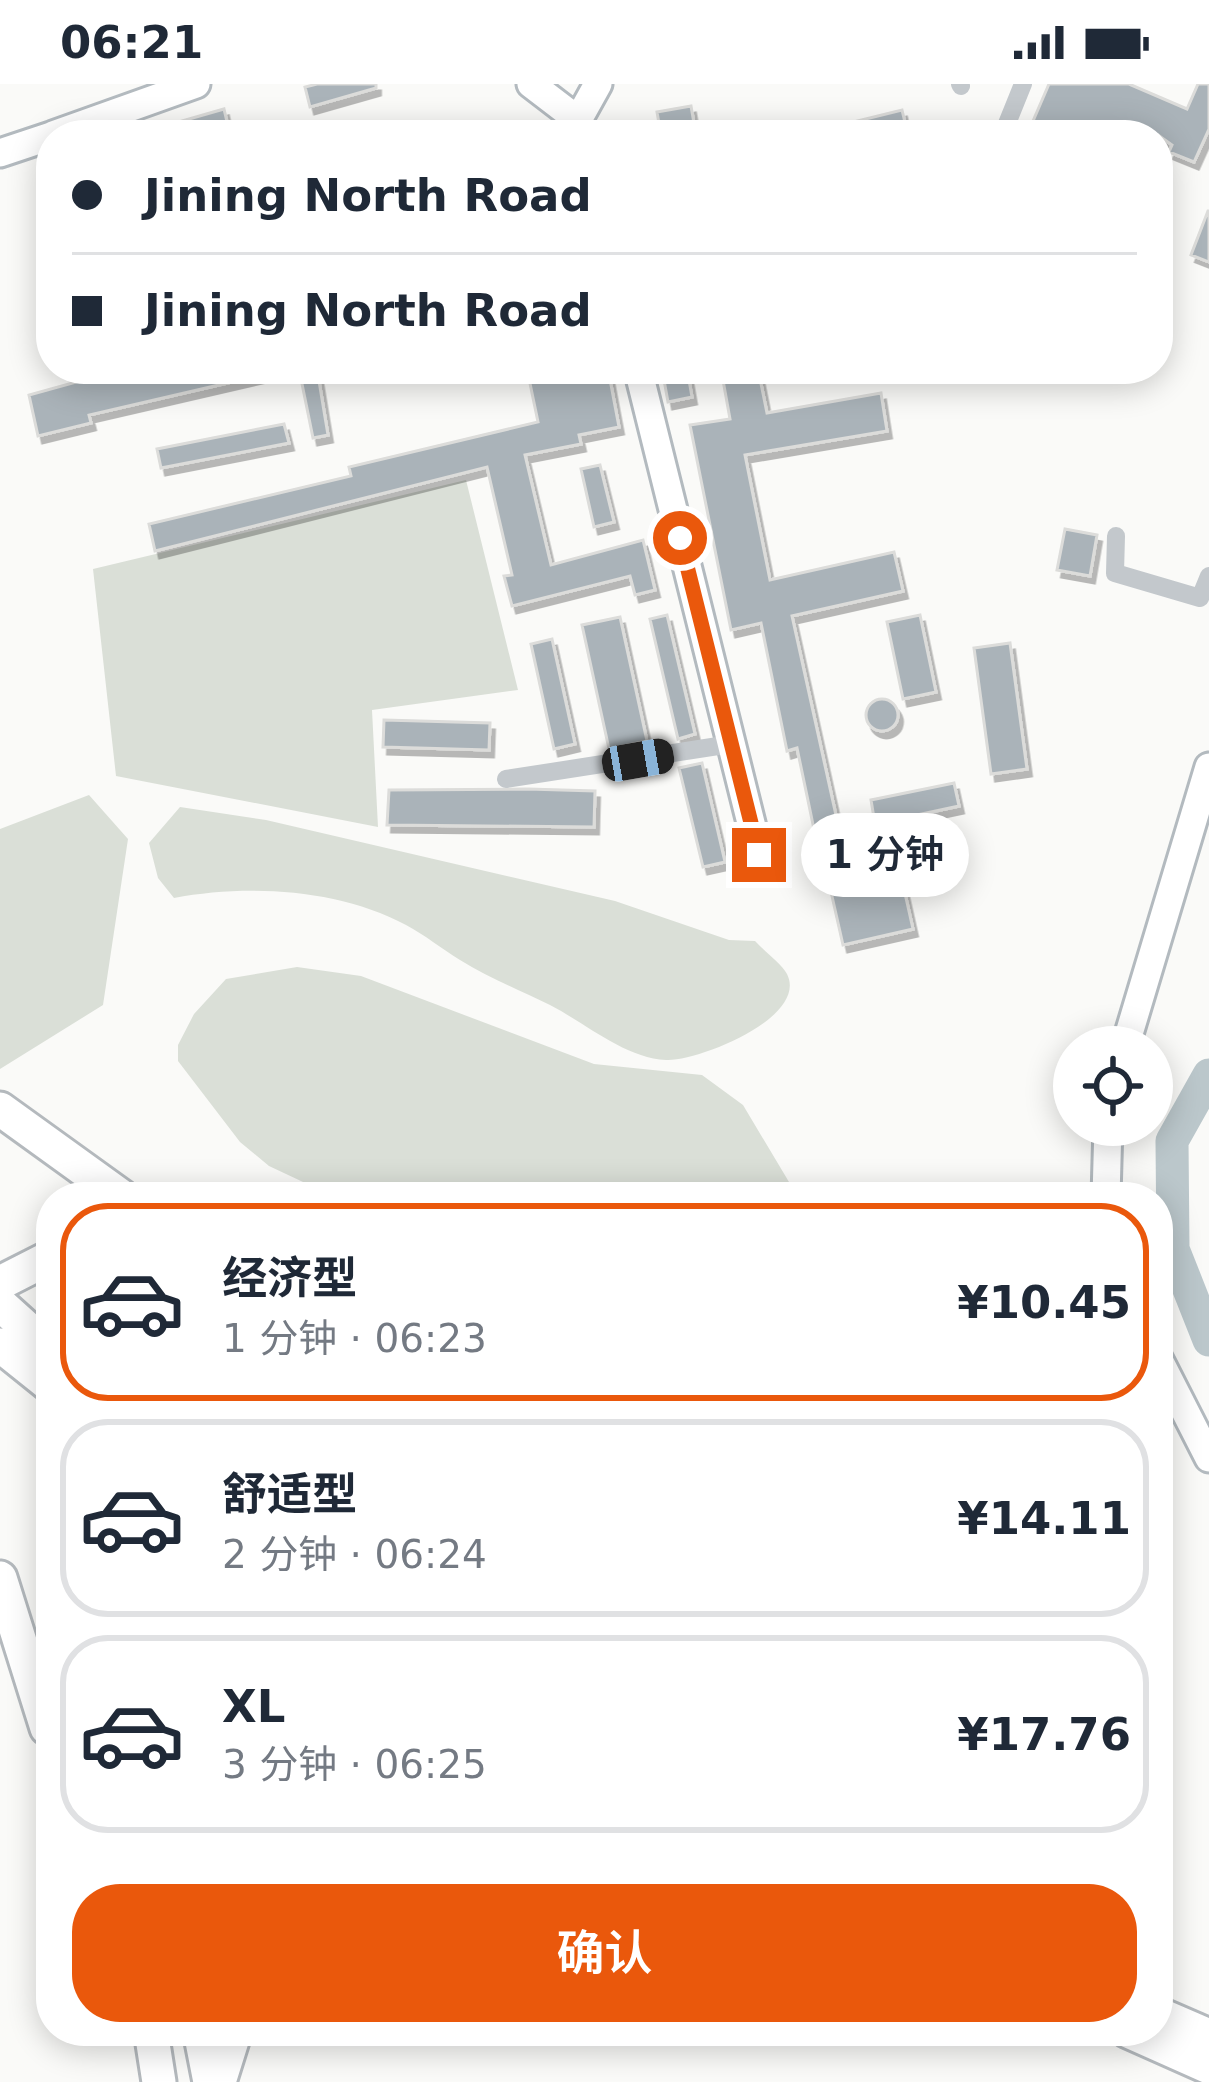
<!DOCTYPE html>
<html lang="zh">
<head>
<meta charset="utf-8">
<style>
  :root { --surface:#fff; --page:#f2f2f3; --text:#1f2937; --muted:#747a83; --line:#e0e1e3; --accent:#ea580c }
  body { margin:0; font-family:"DejaVu Sans","Noto Sans SC",sans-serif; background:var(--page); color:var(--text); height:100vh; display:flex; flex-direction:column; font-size:45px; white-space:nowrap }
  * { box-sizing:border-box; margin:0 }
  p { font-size:39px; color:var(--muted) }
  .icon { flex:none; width:66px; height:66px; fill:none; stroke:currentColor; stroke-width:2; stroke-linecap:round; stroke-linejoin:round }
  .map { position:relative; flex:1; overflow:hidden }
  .sheet { position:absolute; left:36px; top:1098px; width:1137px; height:864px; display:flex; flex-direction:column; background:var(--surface); border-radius:48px; box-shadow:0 6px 30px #0003 }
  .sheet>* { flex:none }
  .guide { position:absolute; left:36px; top:36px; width:1137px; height:264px; border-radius:48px; box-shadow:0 6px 30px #0003; display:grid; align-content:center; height:264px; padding:0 36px; background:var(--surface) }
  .fabs { position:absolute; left:1053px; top:942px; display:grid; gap:24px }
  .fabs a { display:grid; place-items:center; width:120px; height:120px; border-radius:50%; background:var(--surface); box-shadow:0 6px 30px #0003; font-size:60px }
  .end { position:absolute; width:54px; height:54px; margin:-27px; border:15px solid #ea580c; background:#fff; box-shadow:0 0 0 6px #fff }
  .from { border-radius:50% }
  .bubble { position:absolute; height:84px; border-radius:42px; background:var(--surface); box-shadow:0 6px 30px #0003; font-size:39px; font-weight:600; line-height:84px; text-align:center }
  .car { position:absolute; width:36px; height:72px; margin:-36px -18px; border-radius:15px; box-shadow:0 0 9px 3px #0007; background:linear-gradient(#222 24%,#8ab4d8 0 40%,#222 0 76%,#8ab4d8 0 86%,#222 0) }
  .guide b { display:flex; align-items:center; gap:42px; height:114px; font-size:45px }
  .guide b+b { border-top:3px solid var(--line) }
  .guide i { width:30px; height:30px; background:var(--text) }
  ul { padding:21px 0 0; list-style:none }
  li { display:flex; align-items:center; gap:36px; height:198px; margin:0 24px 18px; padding:0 12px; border:6px solid var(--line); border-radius:48px }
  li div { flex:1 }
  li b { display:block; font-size:45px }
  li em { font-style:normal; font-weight:600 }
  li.active { border-color:var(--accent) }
  li>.icon { width:108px; height:108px; stroke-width:1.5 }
  .cta { display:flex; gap:24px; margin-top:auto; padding:24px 36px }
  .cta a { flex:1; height:138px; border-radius:48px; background:var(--accent); color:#fff; font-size:48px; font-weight:600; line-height:138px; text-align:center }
  .status { display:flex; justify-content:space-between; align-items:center; height:84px; padding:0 60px; background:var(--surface); direction:ltr }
  .status svg { height:33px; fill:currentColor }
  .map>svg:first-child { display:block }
  .green { fill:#dadfd7 }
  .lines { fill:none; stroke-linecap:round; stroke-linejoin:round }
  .river { stroke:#bbc7cb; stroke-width:33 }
  .building { fill:#aab3b9; stroke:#dcdcda; stroke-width:3; filter:url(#shadow) }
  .secondary-casing { stroke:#b3babf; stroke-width:33 }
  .highway-casing { stroke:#b4b9bd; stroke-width:39 }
  .street { stroke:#c3c8cc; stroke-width:18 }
  .secondary { stroke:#fff; stroke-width:27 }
  .highway { stroke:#fff; stroke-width:33 }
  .route { stroke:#ea580c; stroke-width:15 }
</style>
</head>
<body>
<div class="status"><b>06:21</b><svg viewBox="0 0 49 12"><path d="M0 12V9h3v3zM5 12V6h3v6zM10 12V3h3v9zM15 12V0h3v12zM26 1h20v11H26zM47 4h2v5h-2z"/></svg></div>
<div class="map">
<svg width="1209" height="1998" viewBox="0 0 1209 1998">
  <defs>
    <filter id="shadow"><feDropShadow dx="4.5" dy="7" stdDeviation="0" flood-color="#0004"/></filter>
  </defs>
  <rect width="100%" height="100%" fill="#fafaf8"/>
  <path class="green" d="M466 396 518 606 372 626 378 743 116 692 93 485Z
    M89 711 128 755 103 921 0 985V745Z
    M180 723 266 736 615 817 729 856 755 857C764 867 781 879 787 890 809 934 696 978 666 976 625 974 585 939 550 921 520 906 489 894 460 876 442 865 425 851 406 841 339 805 248 800 174 814L158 794 149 759Z
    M297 883 361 892 594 980 702 991 743 1021 789 1098 781 1113H335L269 1082 240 1058 178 977V961L194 930 226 895Z"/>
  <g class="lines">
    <path class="river" d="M1209 991 1172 1057 1173 1165 1209 1256"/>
  </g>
  <path class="building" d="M317 0H376V4L310 23 305 3Z
    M1049 0H1129L1187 25 1198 0H1209V45L1194 78 1169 68 1172 61 1158 51H1027Z
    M691 22 696 51H661L657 28Z
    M224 25 230 51H155L154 45Z
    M902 26 908 51H821V46Z
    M1208 127H1209V178L1191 171Z
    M123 285H261L262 291 89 331 91 339 38 352 29 311Z
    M299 285H317L328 351 313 354Z
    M527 285H608L619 343 579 351 581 360 525 371 551 481 643 456 655 506 635 511 630 492 512 522 504 492 512 491 487 383 155 467 149 440 351 392 349 383 538 338Z
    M662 285H687L692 313 668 318Z
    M721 285H758L767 329 881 309 887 347 745 371 770 496 894 468 903 507 792 532 839 745 815 750 797 664 787 667 761 539 731 546 690 341 730 335Z
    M284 340 289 359 161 384 157 365Z
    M600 381 614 438 594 443 581 385Z
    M1065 445 1097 451 1090 492 1057 486Z
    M667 531 695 650 678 655 650 535Z
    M920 531 936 608 903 615 887 538Z
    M620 533 647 657 609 665 582 541Z
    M552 555 575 660 554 665 531 560Z
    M1010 559 1027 685 991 690 974 564Z
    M866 631a16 16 0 1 1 32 0a16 16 0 1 1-32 0Z
    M384 636 490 639 489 666 383 663Z
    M702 679 725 778 703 783 679 684Z
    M954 699 959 722 875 740 871 716Z
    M528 705 595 707 594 743 387 741 389 706Z
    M897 774 913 845 843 861 827 790Z"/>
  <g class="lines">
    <g class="secondary-casing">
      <path id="secondary" d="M531 0 578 36 598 0
        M53 51 196 0
        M0 69 51 52
        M638 285 759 771
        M1125 963 1209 683
        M1106 1113 1108 1041
        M1158 1274 1209 1374"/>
    </g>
    <g class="highway-casing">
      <path id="highway" d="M0 1025 122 1113
        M0 1199 51 1173
        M0 1220 51 1266
        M0 1261 51 1302
        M0 1494 47 1644
        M1158 1930 1209 1952
        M151 1947 159 1998
        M200 1947 210 1998
        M1128 1947 1209 1983
        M219 1998 235 1947"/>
    </g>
    <path class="street" d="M960 0 961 2
      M1004 47 1023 0
      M1116 452 1115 489 1200 514 1209 492
      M506 695 731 660"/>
    <use href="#secondary" class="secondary"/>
    <use href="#highway" class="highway"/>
  </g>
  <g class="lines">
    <path class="route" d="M680 454 759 771"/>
  </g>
</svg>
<div class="fabs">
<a><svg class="icon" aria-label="locate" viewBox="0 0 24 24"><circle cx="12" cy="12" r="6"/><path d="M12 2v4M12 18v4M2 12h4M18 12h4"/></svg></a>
</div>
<i class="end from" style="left:680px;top:454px"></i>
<i class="end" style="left:759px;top:771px"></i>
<div class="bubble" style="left:801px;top:729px;width:168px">1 分钟</div>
<i class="car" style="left:638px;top:676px;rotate:80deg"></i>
<div class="guide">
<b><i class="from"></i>Jining North Road</b>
<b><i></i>Jining North Road</b>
</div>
<section class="sheet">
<ul>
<li class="active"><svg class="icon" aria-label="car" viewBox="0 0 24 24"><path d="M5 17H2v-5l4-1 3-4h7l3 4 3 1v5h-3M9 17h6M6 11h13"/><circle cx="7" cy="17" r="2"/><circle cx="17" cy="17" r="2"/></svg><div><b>经济型</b><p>1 分钟 · 06:23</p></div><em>¥10.45</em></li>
<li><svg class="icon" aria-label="car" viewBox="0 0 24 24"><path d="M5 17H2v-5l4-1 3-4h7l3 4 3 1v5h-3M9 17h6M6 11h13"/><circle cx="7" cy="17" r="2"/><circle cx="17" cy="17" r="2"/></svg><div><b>舒适型</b><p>2 分钟 · 06:24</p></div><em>¥14.11</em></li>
<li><svg class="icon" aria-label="car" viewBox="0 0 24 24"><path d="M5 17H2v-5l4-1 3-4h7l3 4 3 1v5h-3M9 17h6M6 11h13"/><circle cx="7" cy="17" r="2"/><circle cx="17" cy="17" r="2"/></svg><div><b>XL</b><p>3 分钟 · 06:25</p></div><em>¥17.76</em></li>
</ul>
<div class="cta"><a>确认</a></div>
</section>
</div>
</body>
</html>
